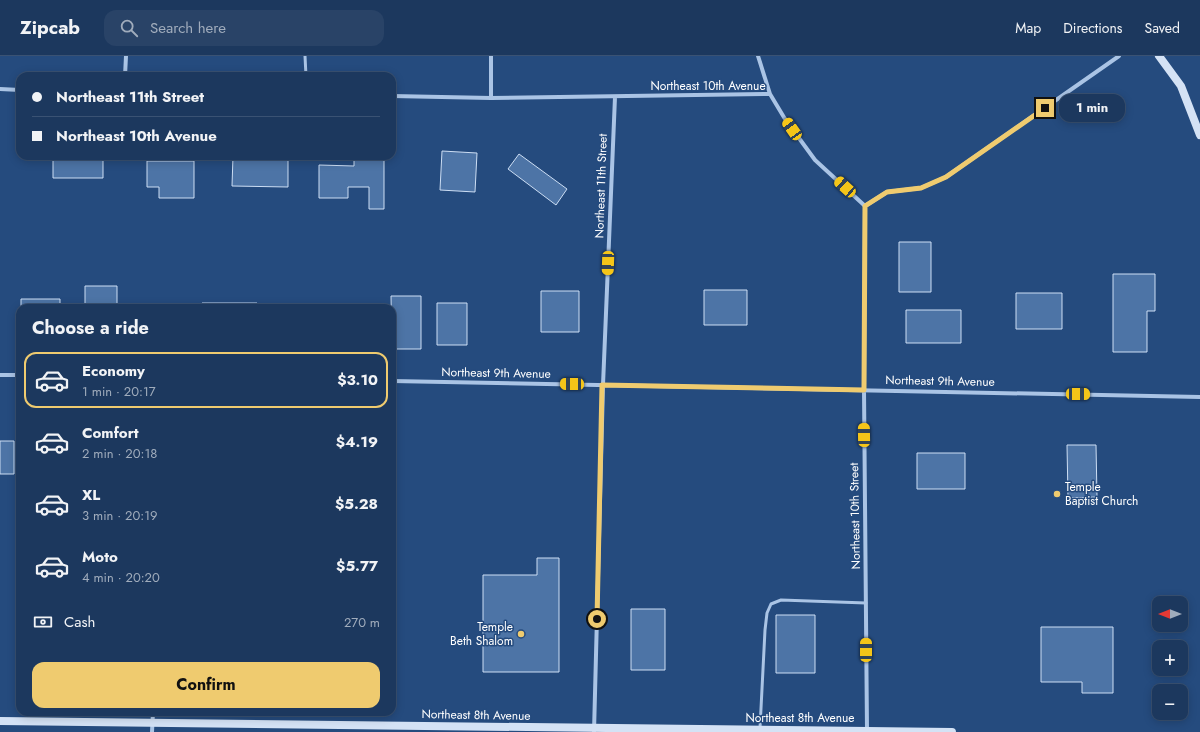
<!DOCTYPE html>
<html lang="en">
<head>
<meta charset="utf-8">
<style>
  :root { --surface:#1c385e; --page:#294367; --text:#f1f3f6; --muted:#a0acbc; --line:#3a5273; --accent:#efcb6f }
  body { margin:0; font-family:Jost,sans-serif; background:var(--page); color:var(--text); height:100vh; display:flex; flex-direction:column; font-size:15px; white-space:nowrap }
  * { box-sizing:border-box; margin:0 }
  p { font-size:13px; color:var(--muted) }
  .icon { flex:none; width:22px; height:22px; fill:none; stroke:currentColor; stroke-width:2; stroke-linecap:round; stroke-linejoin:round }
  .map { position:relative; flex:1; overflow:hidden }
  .sheet { position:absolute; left:16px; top:248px; width:380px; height:412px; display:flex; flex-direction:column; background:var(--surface); border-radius:12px; box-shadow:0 2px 10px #0003,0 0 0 1px var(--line) }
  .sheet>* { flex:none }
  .guide { position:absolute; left:16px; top:16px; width:380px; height:88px; border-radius:12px; box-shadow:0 2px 10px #0003,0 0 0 1px var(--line); display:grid; align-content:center; height:88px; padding:0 16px; background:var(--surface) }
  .needle { width:26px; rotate:270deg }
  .tools { position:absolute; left:1152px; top:540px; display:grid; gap:8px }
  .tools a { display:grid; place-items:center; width:36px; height:36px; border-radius:8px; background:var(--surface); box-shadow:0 2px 10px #0003,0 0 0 1px var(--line); font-size:20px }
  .end { position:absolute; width:18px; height:18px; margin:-9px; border:5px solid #efcb6f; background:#111; box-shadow:0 0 0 2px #111 }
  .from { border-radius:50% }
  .bubble { position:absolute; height:28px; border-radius:12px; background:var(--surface); box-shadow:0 2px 10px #0003,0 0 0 1px var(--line); font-size:13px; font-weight:700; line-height:28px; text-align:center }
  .car { position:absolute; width:12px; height:24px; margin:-12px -6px; border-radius:5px; box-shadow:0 0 3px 1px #0007; background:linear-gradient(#f5c518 24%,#345 0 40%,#f5c518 0 76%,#345 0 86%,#f5c518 0) }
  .guide b { display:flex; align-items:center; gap:14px; height:38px; font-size:15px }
  .guide b+b { border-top:1px solid var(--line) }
  .guide i { width:10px; height:10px; background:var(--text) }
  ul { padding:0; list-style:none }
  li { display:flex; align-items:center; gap:12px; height:56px; margin:0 8px 6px; padding:0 8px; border:2px solid transparent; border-radius:12px }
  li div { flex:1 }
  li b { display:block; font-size:15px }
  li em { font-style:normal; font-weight:700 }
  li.current { border-color:var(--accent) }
  li>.icon { width:36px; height:36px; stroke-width:1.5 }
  h2 { padding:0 16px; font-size:18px; line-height:48px }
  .pay { display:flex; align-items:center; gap:10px; height:44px; padding:0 16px; font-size:15px }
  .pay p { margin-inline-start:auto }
  .cta { display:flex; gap:8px; margin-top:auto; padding:8px 16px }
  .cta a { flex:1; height:46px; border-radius:12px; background:var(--accent); color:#111; font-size:16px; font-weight:700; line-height:46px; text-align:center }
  header { display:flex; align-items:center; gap:24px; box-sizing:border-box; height:56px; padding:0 20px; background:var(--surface); border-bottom:1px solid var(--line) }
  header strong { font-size:19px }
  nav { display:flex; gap:22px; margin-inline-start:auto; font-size:14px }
  .search { width:280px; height:36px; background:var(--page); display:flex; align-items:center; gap:10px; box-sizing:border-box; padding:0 14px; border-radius:12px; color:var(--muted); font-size:15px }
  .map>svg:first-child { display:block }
  .building { fill:#4d74a6; stroke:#cddef4 }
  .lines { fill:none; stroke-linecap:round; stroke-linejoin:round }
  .lane { stroke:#aac4e5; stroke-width:3 }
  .street { stroke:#aac4e5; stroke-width:4 }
  .secondary { stroke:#d4e2f5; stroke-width:8 }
  .route { stroke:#efcb6f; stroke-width:5 }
  .poi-dot { fill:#efcb6f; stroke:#254b7e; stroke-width:1.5 }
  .labels { text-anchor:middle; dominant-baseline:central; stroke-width:3; stroke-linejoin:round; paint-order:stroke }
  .street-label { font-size:12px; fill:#fff; stroke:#254b7e }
  .poi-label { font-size:12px; fill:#fff; stroke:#254b7e; text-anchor:start }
</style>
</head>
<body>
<header>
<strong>Zipcab</strong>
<div class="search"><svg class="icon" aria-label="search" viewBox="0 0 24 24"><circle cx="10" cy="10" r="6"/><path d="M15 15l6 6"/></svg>Search here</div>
<nav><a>Map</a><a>Directions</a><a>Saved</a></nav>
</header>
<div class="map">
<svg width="1200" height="676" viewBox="0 0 1200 676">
  <rect width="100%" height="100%" fill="#254b7e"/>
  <path class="building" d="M442 95 477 97 475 136 440 134Z
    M519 98 567 133 556 149 508 113Z
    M53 100H103V122H53Z
    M233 100H288V131L232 130Z
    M354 100H384V153H369V131H348V142H319V109L354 110Z
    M147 105H194V142H159V131H147Z
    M899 186H931V236H899Z
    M1113 218H1155V255H1147V296H1113Z
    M85 230H117V252H85Z
    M704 234H747V269H704Z
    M541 235H579V276H541Z
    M1016 237H1062V273H1016Z
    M391 240H421V293H392Z
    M21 243H60V252H21Z
    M202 247H257V252H202Z
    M437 247H467V289H437Z
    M906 254H961V287H906Z
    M0 385H14V418H0Z
    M1067 389H1096L1097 441 1068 442Z
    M917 397H965V433H917Z
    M537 502H559V616H483V519H537Z
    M631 553H665V614H631Z
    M776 559H815V617H776Z
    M1041 571H1113V637H1082V626H1041Z"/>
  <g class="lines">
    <path class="lane" d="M305 0 306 20
      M760 672 765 574 767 557 771 548 781 544 866 547"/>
    <path class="street" d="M758 0 770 38
      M125 20 126 0
      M0 33 20 34
      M392 40 491 42 770 38 785 63 815 104 865 150
      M491 42V0
      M865 150 864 334 867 674
      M865 150 887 136 921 132 946 121 1119 0
      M0 319H20
      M392 325 1200 341
      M152 676 153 656
      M594 676 603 329 615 41"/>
    <path class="secondary" d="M1159 0 1181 30 1200 79
      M0 665 952 676"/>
  </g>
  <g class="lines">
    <path class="route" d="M597 563 602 329 864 334 865 150 887 136 921 132 946 121 1045 52"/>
  </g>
  <g class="poi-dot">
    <circle cx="1057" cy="438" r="4"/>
    <circle cx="521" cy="578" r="4"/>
  </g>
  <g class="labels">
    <g class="street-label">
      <text x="708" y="30">Northeast 10th Avenue</text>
      <text transform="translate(601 130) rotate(-88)">Northeast 11th Street</text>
      <text transform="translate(496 317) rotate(1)">Northeast 9th Avenue</text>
      <text transform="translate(940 325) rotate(1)">Northeast 9th Avenue</text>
      <text transform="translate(855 460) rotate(-91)">Northeast 10th Street</text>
      <text transform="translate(476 659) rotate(1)">Northeast 8th Avenue</text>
      <text x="800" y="662">Northeast 8th Avenue</text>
    </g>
    <g class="poi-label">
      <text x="1065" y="431">Temple<tspan x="1065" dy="14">Baptist Church</tspan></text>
      <text x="513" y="571" text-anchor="end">Temple<tspan x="513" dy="14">Beth Shalom</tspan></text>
    </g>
  </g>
</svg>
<div class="tools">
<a><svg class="needle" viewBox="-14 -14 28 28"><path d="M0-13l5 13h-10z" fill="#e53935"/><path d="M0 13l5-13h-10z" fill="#a0acbc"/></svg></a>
<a>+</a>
<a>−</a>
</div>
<i class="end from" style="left:597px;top:563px"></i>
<i class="end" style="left:1045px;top:52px"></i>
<div class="bubble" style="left:1059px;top:38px;width:66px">1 min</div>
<i class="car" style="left:792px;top:73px;rotate:325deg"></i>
<i class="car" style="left:845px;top:131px;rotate:312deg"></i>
<i class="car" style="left:608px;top:207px;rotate:182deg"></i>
<i class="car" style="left:572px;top:328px;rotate:271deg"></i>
<i class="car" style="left:1078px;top:338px;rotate:91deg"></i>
<i class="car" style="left:864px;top:379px;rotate:359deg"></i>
<i class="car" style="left:866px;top:594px;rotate:0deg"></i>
<div class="guide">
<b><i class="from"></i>Northeast 11th Street</b>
<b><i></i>Northeast 10th Avenue</b>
</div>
<section class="sheet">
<h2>Choose a ride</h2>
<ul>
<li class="current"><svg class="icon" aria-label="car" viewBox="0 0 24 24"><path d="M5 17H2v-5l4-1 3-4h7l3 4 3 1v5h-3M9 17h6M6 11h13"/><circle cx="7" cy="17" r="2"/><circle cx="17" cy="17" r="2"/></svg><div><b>Economy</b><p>1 min · 20:17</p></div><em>$3.10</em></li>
<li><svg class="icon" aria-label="car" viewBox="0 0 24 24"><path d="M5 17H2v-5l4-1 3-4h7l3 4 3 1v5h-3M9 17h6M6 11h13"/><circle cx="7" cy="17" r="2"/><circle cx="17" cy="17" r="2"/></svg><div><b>Comfort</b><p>2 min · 20:18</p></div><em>$4.19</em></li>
<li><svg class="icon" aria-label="car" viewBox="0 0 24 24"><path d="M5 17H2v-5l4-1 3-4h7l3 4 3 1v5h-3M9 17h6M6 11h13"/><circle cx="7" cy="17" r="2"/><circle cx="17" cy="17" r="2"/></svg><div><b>XL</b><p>3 min · 20:19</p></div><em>$5.28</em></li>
<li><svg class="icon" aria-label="car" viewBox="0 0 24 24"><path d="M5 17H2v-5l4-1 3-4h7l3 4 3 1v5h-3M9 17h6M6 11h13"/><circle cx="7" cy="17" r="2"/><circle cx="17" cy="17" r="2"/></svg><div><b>Moto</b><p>4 min · 20:20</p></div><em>$5.77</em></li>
</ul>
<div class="pay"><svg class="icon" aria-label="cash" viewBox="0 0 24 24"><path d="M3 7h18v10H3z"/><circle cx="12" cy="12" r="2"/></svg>Cash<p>270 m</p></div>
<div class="cta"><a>Confirm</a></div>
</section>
</div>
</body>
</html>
